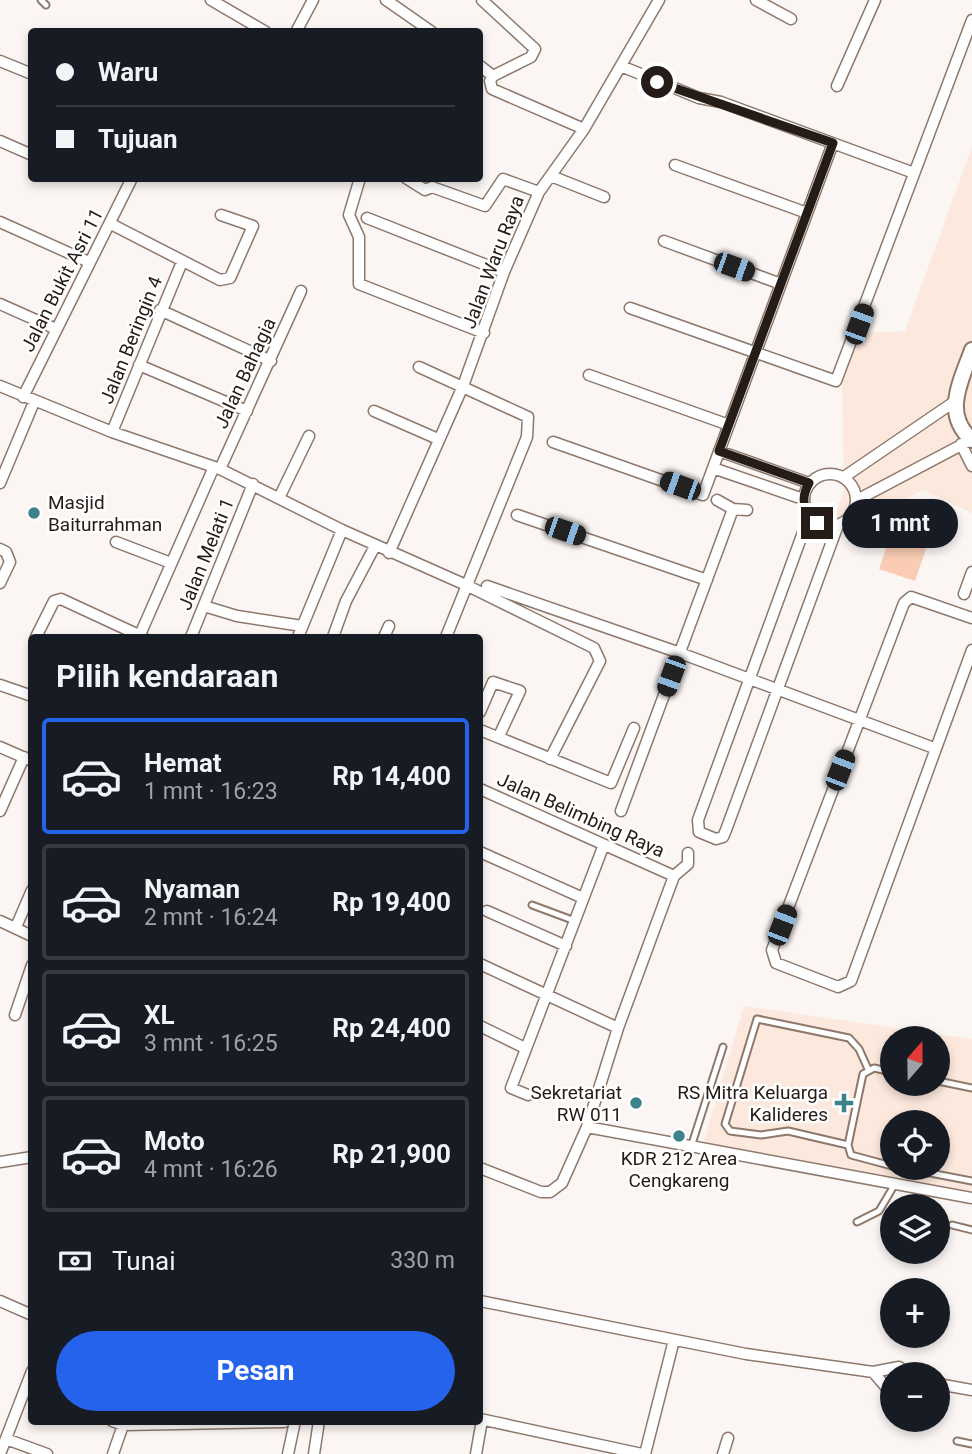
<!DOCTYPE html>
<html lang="id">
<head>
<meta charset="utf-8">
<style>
  :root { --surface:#171b24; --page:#242831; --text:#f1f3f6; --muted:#9ea1a6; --line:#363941; --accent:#2563eb }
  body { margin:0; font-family:Roboto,sans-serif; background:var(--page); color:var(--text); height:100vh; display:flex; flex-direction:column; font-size:26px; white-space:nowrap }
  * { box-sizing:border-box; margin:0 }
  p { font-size:23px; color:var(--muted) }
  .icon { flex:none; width:38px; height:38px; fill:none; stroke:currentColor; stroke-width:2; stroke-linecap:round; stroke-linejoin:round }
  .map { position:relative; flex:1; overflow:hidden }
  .details { position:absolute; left:28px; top:634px; width:455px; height:791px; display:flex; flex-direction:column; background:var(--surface); border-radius:7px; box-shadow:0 4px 10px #0003 }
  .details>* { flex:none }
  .banner { position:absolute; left:28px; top:28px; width:455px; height:154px; border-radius:7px; box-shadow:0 4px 10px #0003; display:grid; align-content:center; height:154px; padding:0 28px; background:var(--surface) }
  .needle { width:46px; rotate:20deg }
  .controls { position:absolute; left:880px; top:1026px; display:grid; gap:14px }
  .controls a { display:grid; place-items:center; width:70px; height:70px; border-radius:50%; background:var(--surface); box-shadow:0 4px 10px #0003; font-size:35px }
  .end { position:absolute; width:32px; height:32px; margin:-16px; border:9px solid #251c17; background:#fff; box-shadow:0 0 0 4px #fff }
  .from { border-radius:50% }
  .bubble { position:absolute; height:49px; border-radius:24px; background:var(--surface); box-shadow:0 4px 10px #0003; font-size:23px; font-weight:700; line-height:49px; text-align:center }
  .car { position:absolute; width:21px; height:42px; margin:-21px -10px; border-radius:9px; box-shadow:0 0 5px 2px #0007; background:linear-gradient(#222 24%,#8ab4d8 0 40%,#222 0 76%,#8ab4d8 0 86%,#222 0) }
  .banner b { display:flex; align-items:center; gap:24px; height:66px; font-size:26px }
  .banner b+b { border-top:2px solid var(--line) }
  .banner i { width:18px; height:18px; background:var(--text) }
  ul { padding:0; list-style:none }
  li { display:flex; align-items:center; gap:21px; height:116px; margin:0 14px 10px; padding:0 14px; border:4px solid var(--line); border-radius:7px }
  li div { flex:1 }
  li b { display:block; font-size:26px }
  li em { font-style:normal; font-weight:700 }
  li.current { border-color:var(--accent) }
  li>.icon { width:63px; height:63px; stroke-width:1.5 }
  h2 { padding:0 28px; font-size:32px; line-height:84px }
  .pay { display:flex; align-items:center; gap:18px; height:77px; padding:0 28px; font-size:26px }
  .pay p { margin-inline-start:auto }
  .primary-button { display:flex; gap:14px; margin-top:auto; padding:14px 28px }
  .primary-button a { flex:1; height:80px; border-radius:42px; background:var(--accent); color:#fff; font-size:28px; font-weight:700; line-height:80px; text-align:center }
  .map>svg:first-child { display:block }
  .built { fill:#fce8dd; fill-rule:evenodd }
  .green { fill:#f9ccb3 }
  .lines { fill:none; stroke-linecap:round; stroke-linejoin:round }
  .lane-casing { stroke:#8e786b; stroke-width:9 }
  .street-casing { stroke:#8e786b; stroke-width:13 }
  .secondary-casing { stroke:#8e786b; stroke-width:18 }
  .lane { stroke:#fff; stroke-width:5 }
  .street { stroke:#fff; stroke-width:10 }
  .secondary { stroke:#fff; stroke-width:14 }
  .route { stroke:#251c17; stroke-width:9 }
  .poi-dot { fill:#3b828b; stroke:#fff; stroke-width:2.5 }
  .labels { text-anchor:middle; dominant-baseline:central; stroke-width:5; stroke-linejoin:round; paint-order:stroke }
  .street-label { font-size:19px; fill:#251c17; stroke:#fff }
  .poi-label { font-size:19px; fill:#251c17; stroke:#fff; text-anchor:end }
</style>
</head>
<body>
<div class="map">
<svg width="972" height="1454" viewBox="0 0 972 1454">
  <rect width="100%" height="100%" fill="#fbf6f3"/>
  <path class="built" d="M972 147V513L923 490 826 538 844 491 842 375 858 333 905 331Z
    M744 1006 972 1039V1195L703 1144ZM892 1038H938V1083H892ZM892 1122H938V1167H892Z"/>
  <path class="green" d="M900 508 936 520 915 581 879 569Z"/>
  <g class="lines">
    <g class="lane-casing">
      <path id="lane" d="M41 0 46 5
        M532 905 575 921
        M892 1072 874 1068 863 1074 848 1145 851 1155 892 1166
        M938 1081 972 1088
        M848 1145 788 1131 761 1135 730 1131 725 1124 757 1019 849 1038 859 1049 868 1069
        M691 1147 723 1047
        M899 1167 972 1181
        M857 1222 879 1211 895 1184
        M952 1225 972 1230
        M957 1441 972 1444"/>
    </g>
    <g class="street-casing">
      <path id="street" d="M211 0 266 32
        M386 0 432 32
        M482 0 535 49 531 57 493 76
        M756 0 791 19
        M296 32 313 0
        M0 61 32 74
        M480 66 493 76 490 81 492 89 584 129
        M621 66 699 98 721 102 914 173
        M837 86 875 0
        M0 141 32 155
        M675 165 807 213
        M551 176 604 197
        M360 178 349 215 359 237V284L484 333
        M406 178 425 190 432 187 485 206 503 179 539 192
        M367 218 504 272
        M0 222 89 262
        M111 224 220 280 230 278 253 226 221 215
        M664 241 781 284
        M0 304 56 329
        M630 308 836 381 972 20
        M160 310 271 361
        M139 365 247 411
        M419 367 528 417 527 437 446 637
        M589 375 729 425
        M0 386 112 432 220 469 342 530 466 585 594 648 600 661 550 759
        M23 397 132 178
        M374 411 438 439
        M112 432 182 262
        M553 442 703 495 833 143
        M961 444 972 466
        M719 451 809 483
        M713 468 803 499
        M220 469 301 291
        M804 500a26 26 0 1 1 52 0a26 26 0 1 1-52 0Z
        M844 477 954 402
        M0 483 34 402
        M279 498 309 436
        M717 500 733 509 747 510
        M857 500 971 440
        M517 515 707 580
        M809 516 698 820 699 832 716 839 723 837 726 830 838 525
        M116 542 171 563
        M0 549 6 552 10 562 0 583
        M389 553 463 386 504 272 539 192 584 129 659 0
        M487 586 680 653 934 748
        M964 594 972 572
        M204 606 237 616 302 626
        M972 618 911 597 904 603 772 950 776 963 838 987 851 981 972 650
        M36 637 54 601 61 599 143 637
        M139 637 213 469
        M191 637 253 484
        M298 637 342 530
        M333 637 346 601 375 546
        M384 637 389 626
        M0 685 32 696
        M480 712 493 682 520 691 499 736
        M480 730 611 783 634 728
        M0 747 32 761
        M480 789 674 876 618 1028 587 1127 562 1183 550 1192H541L480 1168
        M0 811 24 757
        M621 811 733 509
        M480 852 583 898
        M674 876 688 864V853
        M487 911 566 946
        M0 921 32 936
        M16 927 32 890
        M480 964 618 1028
        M15 1015 32 965
        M480 1026 525 1048
        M528 1095 511 1088 603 847
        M587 1127 972 1198
        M0 1162 32 1157
        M0 1301 32 1315
        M480 1301 746 1354 873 1372 899 1367 911 1374
        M873 1372 886 1387 892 1389
        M938 1384 972 1390
        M480 1419 642 1454
        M112 1421 123 1425 284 1422
        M6 1439 47 1454
        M0 1454 32 1371
        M113 1454 123 1425
        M288 1454 295 1421
        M314 1454 319 1421
        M476 1454 482 1420
        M645 1454 674 1340
        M723 1454 728 1438"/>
    </g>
    <g class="secondary-casing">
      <path id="secondary" d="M972 350C961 381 942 414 972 440"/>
    </g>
    <use href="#lane" class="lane"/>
    <use href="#street" class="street"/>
    <use href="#secondary" class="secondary"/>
  </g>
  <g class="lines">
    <path class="route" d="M657 82 833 143 719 451 809 483C800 499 803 511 817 523"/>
  </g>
  <g class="poi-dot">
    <circle cx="34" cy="513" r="7"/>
    <circle cx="636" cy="1103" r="7"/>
    <path d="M840.5 1092.5h7v7h7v7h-7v7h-7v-7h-7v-7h7z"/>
    <circle cx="679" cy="1136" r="7"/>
  </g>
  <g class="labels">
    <g class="street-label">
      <text transform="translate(493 262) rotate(-69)">Jalan Waru Raya</text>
      <text transform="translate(62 280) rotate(-63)">Jalan Bukit Asri 11</text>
      <text transform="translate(131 340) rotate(-68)">Jalan Beringin 4</text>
      <text transform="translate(245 373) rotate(-65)">Jalan Bahagia</text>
      <text transform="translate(206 554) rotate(-68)">Jalan Melati 1</text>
      <text transform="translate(581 815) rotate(24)">Jalan Belimbing Raya</text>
    </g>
    <g class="poi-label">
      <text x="48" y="502" text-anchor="start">Masjid<tspan x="48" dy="22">Baiturrahman</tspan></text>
      <text x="622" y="1092">Sekretariat<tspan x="622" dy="22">RW 011</tspan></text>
      <text x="828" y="1092">RS Mitra Keluarga<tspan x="828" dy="22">Kalideres</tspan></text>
      <text x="679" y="1158" text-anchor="middle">KDR 212 Area<tspan x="679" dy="22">Cengkareng</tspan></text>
    </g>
  </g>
</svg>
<div class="controls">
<a><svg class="needle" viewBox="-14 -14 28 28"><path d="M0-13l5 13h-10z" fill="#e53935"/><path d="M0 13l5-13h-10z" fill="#9ea1a6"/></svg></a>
<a><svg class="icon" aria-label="locate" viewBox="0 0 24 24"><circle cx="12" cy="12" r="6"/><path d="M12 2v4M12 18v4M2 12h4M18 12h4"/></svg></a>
<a><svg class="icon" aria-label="layers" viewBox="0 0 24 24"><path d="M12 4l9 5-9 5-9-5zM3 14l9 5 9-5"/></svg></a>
<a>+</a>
<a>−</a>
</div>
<i class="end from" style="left:657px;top:82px"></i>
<i class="end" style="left:817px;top:523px"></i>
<div class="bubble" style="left:842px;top:499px;width:116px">1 mnt</div>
<i class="car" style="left:734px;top:267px;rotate:110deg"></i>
<i class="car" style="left:859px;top:324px;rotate:20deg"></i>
<i class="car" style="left:680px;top:486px;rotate:290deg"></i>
<i class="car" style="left:565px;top:531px;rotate:109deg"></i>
<i class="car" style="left:671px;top:676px;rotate:200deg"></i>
<i class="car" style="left:840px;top:770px;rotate:21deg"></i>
<i class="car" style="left:782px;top:925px;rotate:21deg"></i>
<div class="banner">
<b><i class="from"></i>Waru</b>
<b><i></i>Tujuan</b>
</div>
<section class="details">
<h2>Pilih kendaraan</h2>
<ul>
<li class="current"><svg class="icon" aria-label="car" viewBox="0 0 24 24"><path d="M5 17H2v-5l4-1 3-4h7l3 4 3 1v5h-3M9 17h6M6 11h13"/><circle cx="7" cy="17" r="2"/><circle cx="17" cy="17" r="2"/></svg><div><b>Hemat</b><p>1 mnt · 16:23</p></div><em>Rp 14,400</em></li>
<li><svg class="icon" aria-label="car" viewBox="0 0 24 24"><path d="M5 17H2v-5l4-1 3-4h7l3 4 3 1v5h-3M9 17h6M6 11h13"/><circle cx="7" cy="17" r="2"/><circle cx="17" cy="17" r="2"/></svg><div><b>Nyaman</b><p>2 mnt · 16:24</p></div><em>Rp 19,400</em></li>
<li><svg class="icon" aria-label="car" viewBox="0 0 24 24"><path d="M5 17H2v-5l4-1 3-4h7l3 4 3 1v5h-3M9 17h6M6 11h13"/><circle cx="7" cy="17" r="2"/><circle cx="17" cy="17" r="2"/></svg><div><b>XL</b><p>3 mnt · 16:25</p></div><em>Rp 24,400</em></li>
<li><svg class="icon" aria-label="car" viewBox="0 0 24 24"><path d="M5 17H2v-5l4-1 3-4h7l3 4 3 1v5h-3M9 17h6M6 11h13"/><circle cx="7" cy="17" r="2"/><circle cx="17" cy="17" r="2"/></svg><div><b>Moto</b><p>4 mnt · 16:26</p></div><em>Rp 21,900</em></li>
</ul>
<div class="pay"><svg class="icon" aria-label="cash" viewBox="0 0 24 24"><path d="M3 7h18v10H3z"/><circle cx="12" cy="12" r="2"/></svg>Tunai<p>330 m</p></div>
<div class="primary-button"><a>Pesan</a></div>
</section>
</div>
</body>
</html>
